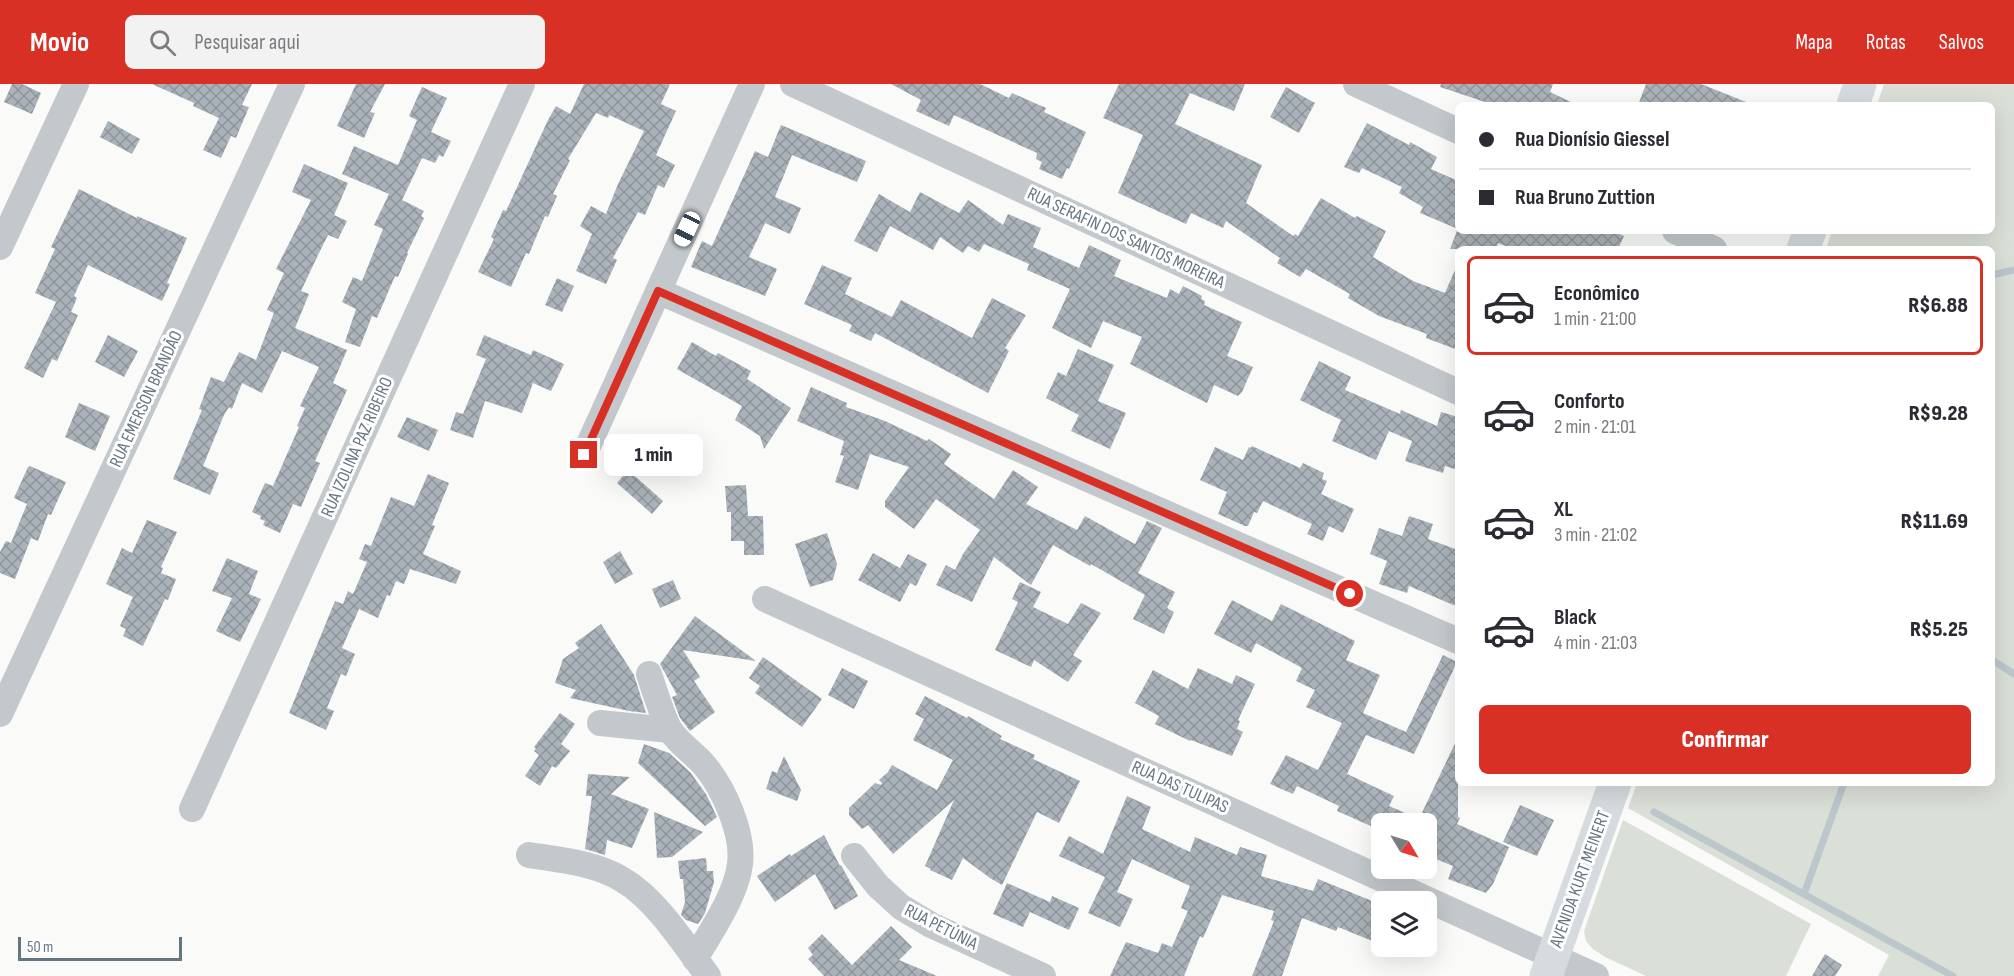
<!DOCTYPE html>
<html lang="pt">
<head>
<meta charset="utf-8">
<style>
  :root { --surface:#fff; --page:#f2f2f3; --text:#2b2b33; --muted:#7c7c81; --line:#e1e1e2; --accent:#d93025 }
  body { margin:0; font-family:"Sofia Sans Condensed",sans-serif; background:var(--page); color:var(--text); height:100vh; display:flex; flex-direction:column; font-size:22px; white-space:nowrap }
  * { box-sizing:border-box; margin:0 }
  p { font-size:20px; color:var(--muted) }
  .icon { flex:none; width:33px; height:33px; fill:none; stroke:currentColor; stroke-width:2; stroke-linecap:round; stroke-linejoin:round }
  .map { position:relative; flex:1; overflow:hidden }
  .sheet { position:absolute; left:1455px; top:162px; width:540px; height:540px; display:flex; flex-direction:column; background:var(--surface); border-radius:9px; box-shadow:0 6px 24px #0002 }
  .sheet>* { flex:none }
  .hud { position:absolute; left:1455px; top:18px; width:540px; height:132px; border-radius:9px; box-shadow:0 6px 24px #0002; display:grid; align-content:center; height:132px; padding:0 24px; background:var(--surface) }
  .needle { width:39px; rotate:128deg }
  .fabs { position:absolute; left:1371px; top:729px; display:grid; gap:12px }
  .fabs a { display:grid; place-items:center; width:66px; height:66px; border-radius:9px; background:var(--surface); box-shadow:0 6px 24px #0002; font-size:30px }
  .scale { position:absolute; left:18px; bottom:15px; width:164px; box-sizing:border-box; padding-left:6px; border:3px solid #657683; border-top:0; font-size:16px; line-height:21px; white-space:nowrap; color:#657683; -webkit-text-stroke:4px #fff; paint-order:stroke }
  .end { position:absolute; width:27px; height:27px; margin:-14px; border:8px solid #d93025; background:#fff; box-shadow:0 0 0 3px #fff }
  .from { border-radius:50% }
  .bubble { position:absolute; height:42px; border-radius:9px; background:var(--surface); box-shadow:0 6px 24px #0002; font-size:20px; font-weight:800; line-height:42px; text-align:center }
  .car { position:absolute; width:18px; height:36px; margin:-18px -9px; border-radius:8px; box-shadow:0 0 4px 2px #0007; background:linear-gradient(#fff 24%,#345 0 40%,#fff 0 76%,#345 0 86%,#fff 0) }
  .hud b { display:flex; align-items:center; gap:21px; height:57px; font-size:22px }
  .hud b+b { border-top:2px solid var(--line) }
  .hud i { width:15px; height:15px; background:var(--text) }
  ul { padding:10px 0 0; list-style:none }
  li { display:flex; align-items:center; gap:18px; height:99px; margin:0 12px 9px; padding:0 12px; border:3px solid transparent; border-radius:9px }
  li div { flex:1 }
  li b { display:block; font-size:22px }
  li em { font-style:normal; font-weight:800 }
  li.on { border-color:var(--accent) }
  li>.icon { width:54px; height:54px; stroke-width:1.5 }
  .cta { display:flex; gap:12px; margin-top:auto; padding:12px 24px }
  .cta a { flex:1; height:69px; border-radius:9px; background:var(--accent); color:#fff; font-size:24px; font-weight:800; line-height:69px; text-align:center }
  header { display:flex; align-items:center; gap:36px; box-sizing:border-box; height:84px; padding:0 30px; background:var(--accent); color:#fff }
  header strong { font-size:28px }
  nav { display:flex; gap:33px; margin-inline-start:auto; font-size:21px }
  .search { width:420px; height:54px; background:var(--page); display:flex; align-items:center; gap:15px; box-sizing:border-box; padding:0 21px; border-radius:9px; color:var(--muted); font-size:22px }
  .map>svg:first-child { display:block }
  .green { fill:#dadfd7 }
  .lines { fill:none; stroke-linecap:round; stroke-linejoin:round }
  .stream { stroke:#bbc7cb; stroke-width:7 }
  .building { fill:url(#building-cross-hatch) }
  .minor { stroke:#c3c8cc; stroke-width:26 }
  .secondary { stroke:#d6dbdf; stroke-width:33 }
  .route { stroke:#d93025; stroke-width:8 }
  .labels { text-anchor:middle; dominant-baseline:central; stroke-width:6; stroke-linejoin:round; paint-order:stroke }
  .street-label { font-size:18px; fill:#657683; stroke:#fff }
</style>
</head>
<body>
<header>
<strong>Movio</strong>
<div class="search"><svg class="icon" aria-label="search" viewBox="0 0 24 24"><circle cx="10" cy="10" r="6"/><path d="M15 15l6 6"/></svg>Pesquisar aqui</div>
<nav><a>Mapa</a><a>Rotas</a><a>Salvos</a></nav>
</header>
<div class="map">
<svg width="2014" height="892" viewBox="0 0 2014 892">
  <defs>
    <pattern id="building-cross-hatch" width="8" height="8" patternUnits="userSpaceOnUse" patternTransform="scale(1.5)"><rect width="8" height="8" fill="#aab3b9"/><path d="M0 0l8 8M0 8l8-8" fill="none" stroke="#8e969c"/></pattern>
  </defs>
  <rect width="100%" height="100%" fill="#fafaf8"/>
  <path class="green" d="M1884 0H2014V892H1878L1889 871 1628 724 1637 699H1992V165H1826L1832 147H1992V21H1877Z
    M1623 736 1811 840 1786 892H1646L1605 873 1593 865 1586 857 1584 847Z"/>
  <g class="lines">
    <path class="stream" d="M1992 191 2014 186
      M1992 576 2014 590
      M1654 728 1953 892
      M1804 810 1844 699"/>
  </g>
  <path class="building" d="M12 0H22L41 9 32 30 4 18Z
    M152 0H252L242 21 249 23 236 54 231 52 221 74 203 66 219 34 193 22 194 19Z
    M356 0H385L370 28 375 29 364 54 337 42Z
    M584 0H670L661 20 676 27 656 71 675 81 664 104 658 101 645 131 638 128 613 174 617 176 606 200 576 187 592 150 580 142 591 122 606 130 618 100 644 47 609 31 608 34 596 29 568 75 570 76 553 110 557 112 548 133 545 132 529 170 526 169 511 203 478 188 494 155 491 153 503 126 506 127 548 36 556 22 570 30Z
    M891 0H980L1009 14 1012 9 1046 24 1044 28 1086 48 1069 85 1067 84 1062 95 1039 85 1042 78 1036 75 1037 69 954 31 949 42 916 27 921 16Z
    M1119 0H1245L1234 27 1190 9 1175 40 1262 81 1246 119 1293 152 1295 150 1298 152 1321 114 1355 134 1357 132 1386 147 1373 173 1413 197 1445 209 1458 179V266L1426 254 1427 250 1379 232 1348 214 1350 210 1306 185 1300 193 1277 179 1280 174 1226 137 1223 144 1191 129 1186 140 1118 109 1143 51 1103 34Z
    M1441 0H1553L1550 8 1577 21H1494L1440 3Z
    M1646 0H1701L1751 20 1638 21Z
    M422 3 447 14 431 48 451 57 443 73 439 71 435 79 422 74 402 116 424 127 421 132 424 134 407 169 408 170 398 193 395 192 377 234 372 232 360 263 345 258 356 225 342 218 353 193 362 197 383 145 374 141 389 110 342 90 354 62 398 81 417 36 409 32Z
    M1286 3 1315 19 1299 49 1270 33Z
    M108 37 140 55 132 70 100 53Z
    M1367 39 1409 61 1410 58 1437 73 1431 85 1458 97V145L1420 129 1423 123 1399 109 1402 103 1362 84 1359 89 1344 83Z
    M781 41 866 77 857 98 792 71 775 113 801 124 790 150 765 139 749 173 777 185 765 212 691 183 702 157 712 162 755 67 768 73Z
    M304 80 348 99 334 131 347 137 338 155 328 151 318 171 301 207 309 210 295 244 347 266 333 299 347 306 315 377 320 379 301 423 293 420 280 449 263 441 265 437 260 435 261 432 252 428 265 399 273 402 299 343 297 342 305 324 300 322 319 283 282 267 262 309 242 299 232 325 229 323 224 331 203 382 219 389 210 411 173 395 202 326 199 325 211 293 224 298 239 268 256 276 274 229 267 226 284 189 276 185 311 116 292 108Z
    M79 105 137 134V132L187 154 167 199 170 200 162 217 88 181 74 212 77 214 71 228 78 231 57 277 52 275 43 294 24 284 56 218 35 209 55 165 51 163Z
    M920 108 959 129 968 116 1003 141 1008 130 1041 144 1033 163 1079 184 1089 161 1121 176 1114 192 1167 214 1170 205 1179 210 1183 202 1202 212 1201 215 1205 217 1204 221 1242 238 1227 272 1253 283 1242 308 1238 312 1214 301 1207 319 1185 308 1130 280 1142 253 1103 237 1091 264 1052 244 1070 205 1027 186 1029 180 984 160 979 168 968 162 963 169 940 153 933 166 890 142 877 168 854 157 879 110 910 128Z
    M1457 147H1612L1624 152 1618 165H1514L1498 159 1496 165H1450Z
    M822 181 852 194 845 210 892 233 901 216 972 254 992 214 1026 231 1005 264 1009 267 988 309 875 249 871 257 849 247 852 241 804 220Z
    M557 194 574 202 562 228 545 221Z
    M108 251 138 267 124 293 95 278Z
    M484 251 531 271 533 266 564 280 551 307 533 299 522 329 485 317 473 354 450 346 456 328 463 330 486 275 476 271Z
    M692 258 716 272 718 269 751 287 747 295 791 324 764 365 760 352 735 336 742 322 677 285Z
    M1078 265 1114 281 1098 317 1126 329 1110 365 1071 347 1079 331 1046 314 1058 288 1066 292Z
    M1319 277 1351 293 1345 306 1400 330 1401 326 1437 342 1441 328 1458 333V386L1445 382 1443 389 1405 377 1412 357 1389 347 1376 376 1332 357 1341 336 1300 316Z
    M811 303 847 319 846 323 885 337 927 357 929 355 951 370 944 380 994 415 1013 386 1038 403 1026 420 1077 446 1085 432 1135 460 1147 437 1162 444 1138 489 1175 508 1167 524 1174 528 1164 550 1133 535 1145 511 1091 480 1090 482 1053 461 1031 501 994 473 972 518 936 501 946 481 955 486 963 470 980 446 936 415 914 445 885 423V417L909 383 870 370 858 406 835 398 844 372 840 371 844 357 797 337Z
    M79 319 110 332 95 367 65 353Z
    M407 333 438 346 429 367 397 353Z
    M1252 362 1300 384 1303 379 1324 389 1322 395 1327 397 1321 410 1354 425 1343 449 1329 442 1323 457 1307 450 1312 440 1263 417 1257 429 1254 428 1248 442H1245L1218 430 1227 408 1200 396 1215 363 1243 376 1249 363 1251 364Z
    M30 382 66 398 51 431 48 430 38 457 31 454 15 495 0 489V468L6 457 11 459 27 420 14 414 28 383Z
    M628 386 663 417 652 430 617 399Z
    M428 390 449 399 432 441 435 442 423 470 461 487 456 500 410 485 404 500 396 497 390 512 387 511 378 534 359 525 342 564 355 570 346 592 341 590 327 624 334 627 326 646 289 629 335 517 343 520 348 507 353 510 367 478 359 475 365 460 371 462 391 413 414 422Z
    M746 401 748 432H763L764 471H744V457H731V428H727L725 402Z
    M1409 432 1433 440 1428 455 1458 466V523L1409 502 1407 509 1379 500 1387 477 1370 470 1379 444 1402 452Z
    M147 436 177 448 161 483 163 484 161 489 176 495 168 516 165 515 143 562 123 552 126 545 120 542 133 513 106 500 122 464 132 469Z
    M827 449 837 480 833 496 810 503 795 460Z
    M620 467 633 490 615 500 603 478Z
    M873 469 900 484 908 470 927 480 916 502 910 499 900 518 858 496Z
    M227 474 258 487 249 510 261 515 240 558 216 547 232 514 212 507Z
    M673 496 681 515 660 524 652 505Z
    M1020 498 1041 508 1033 523 1068 540 1081 519 1101 529 1073 571 1082 577 1068 598 1034 576 1031 583 995 566 1018 518 1012 515Z
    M1232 516 1272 537 1281 520 1355 557 1346 576 1380 591 1363 629 1406 648 1443 571 1457 578 1414 670 1366 651 1347 690 1394 712 1389 722 1419 735 1458 653V733L1460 734 1457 740 1509 763 1493 800 1486 809 1448 795 1453 782 1426 771V740H1382V747L1337 727 1339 722 1297 702 1293 710 1270 700 1286 671 1318 686 1342 639 1306 623 1315 606 1296 597 1302 584 1256 559 1251 569 1214 550Z
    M695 532 756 577 683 566 700 593 694 597 715 628 690 647 680 634 672 613 677 611 660 580Z
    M601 540 634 591 646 629 629 627 570 614 576 606 555 599 563 575 579 564 575 559Z
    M763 573 822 615 802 643 755 609 760 602 749 594Z
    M842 584 868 597 854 625 828 611Z
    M1198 584 1232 600 1236 591 1255 600 1238 636 1240 637 1237 645 1243 648 1232 672 1191 656 1190 657 1155 640 1159 632 1135 619 1153 586 1188 605Z
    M925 612 967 634 968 632 1002 652 1000 655 1035 671 1033 675 1080 697 1059 739 1037 728 1002 801 990 794 963 774 952 796 930 786 931 785 925 782 954 716 893 770 868 741 862 745 849 731V724L875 699 881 701 882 699 879 696 888 688 892 681 937 706 953 676 913 656 924 635 915 630Z
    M560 629 575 640 561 660 570 667 556 684 552 682 540 702 525 692 539 671 534 667 536 665 534 663Z
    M644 660 669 669 690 688 706 710 717 733 705 742 638 679Z
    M784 672 801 706 797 717 766 705 772 687 777 689Z
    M588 690 630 693 611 710 649 725 632 764 607 756 605 771 585 765 592 712H586Z
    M1127 712 1151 723 1142 745 1190 768 1195 753 1237 771 1240 763 1267 771 1261 792 1313 807 1318 795 1382 821V861L1338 843 1336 847 1302 834 1282 892H1252L1274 837 1271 836 1274 827 1222 811 1203 854 1200 852 1184 892H1110L1126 858 1158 869 1162 859 1172 863 1188 827 1181 824 1190 802 1132 775 1117 808 1133 815 1120 843 1088 829 1105 793 1059 772 1069 752 1103 770Z
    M1520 721 1554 736 1537 772 1503 758Z
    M654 728 703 748 672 773 657 774Z
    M824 751 840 782 841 781 858 812 835 826 815 790 775 818 757 792 790 770 791 772Z
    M706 774 707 787H713L714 798 705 829 698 840 686 836 681 831 685 818 683 795H680L678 777Z
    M1007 799 1050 818 1052 812 1079 824 1069 846 1030 828 1023 843 993 830Z
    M891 842 912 863 899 876 937 892H824L808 875 813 871 808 864 822 850 852 881Z
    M1825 870 1842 881 1835 892H1812Z"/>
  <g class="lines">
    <path class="minor" d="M793 0 1458 308
      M1356 0 1458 47
      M1675 147 1714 165
      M0 163 76 0
      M658 207 1458 557
      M584 371 752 0
      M765 515 1596 892
      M649 590C654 605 663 635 670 646 679 660 695 670 705 682 724 705 744 750 740 780 736 812 711 847 695 875
      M0 630 292 0
      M600 639 670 646
      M192 725 522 0
      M529 771C560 776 596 779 623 796 656 815 685 861 708 892
      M854 772 878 802 901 823 931 841 1043 892"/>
    <path class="secondary" d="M1853 21 1860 0
      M1803 165 1810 147
      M1546 892 1615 699"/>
  </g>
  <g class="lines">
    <path class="route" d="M584 371 658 207 1350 510"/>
  </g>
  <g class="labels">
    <g class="street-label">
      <text transform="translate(1126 154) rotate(25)">RUA SERAFIN DOS SANTOS MOREIRA</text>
      <text transform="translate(146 315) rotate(-65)">RUA EMERSON BRANDÃO</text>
      <text transform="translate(357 363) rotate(-66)">RUA IZOLINA PAZ RIBEIRO</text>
      <text transform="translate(1180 703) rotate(24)">RUA DAS TULIPAS</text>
      <text transform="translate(1580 795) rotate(-70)">AVENIDA KURT MEINERT</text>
      <text transform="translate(941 843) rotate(27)">RUA PETÚNIA</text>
    </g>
  </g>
</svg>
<div class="fabs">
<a><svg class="needle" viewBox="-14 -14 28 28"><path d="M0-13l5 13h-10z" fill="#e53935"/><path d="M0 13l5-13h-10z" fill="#7c7c81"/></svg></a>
<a><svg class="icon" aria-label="layers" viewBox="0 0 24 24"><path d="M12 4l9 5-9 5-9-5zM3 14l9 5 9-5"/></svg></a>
</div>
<div class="scale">50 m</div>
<i class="end from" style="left:1350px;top:510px"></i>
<i class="end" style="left:584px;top:371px"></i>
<div class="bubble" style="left:604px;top:350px;width:99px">1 min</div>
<i class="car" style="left:687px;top:145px;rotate:205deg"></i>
<div class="hud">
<b><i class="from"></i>Rua Dionísio Giessel</b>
<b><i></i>Rua Bruno Zuttion</b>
</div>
<section class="sheet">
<ul>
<li class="on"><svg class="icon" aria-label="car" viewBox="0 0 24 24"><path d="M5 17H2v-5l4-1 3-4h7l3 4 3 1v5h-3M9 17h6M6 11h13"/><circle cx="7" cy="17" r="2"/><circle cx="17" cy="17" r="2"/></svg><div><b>Econômico</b><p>1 min · 21:00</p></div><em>R$6.88</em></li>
<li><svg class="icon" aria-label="car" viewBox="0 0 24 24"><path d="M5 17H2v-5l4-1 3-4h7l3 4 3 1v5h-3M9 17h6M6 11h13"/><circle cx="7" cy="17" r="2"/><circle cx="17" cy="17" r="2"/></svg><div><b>Conforto</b><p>2 min · 21:01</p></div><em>R$9.28</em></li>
<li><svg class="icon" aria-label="car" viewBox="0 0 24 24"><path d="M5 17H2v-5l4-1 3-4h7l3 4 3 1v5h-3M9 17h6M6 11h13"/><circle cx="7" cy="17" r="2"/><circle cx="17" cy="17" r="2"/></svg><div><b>XL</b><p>3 min · 21:02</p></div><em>R$11.69</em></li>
<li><svg class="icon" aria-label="car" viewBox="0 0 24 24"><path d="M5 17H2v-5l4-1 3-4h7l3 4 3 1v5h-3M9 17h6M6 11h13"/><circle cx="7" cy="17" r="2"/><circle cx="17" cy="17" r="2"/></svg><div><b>Black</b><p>4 min · 21:03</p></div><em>R$5.25</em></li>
</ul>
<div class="cta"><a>Confirmar</a></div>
</section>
</div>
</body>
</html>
